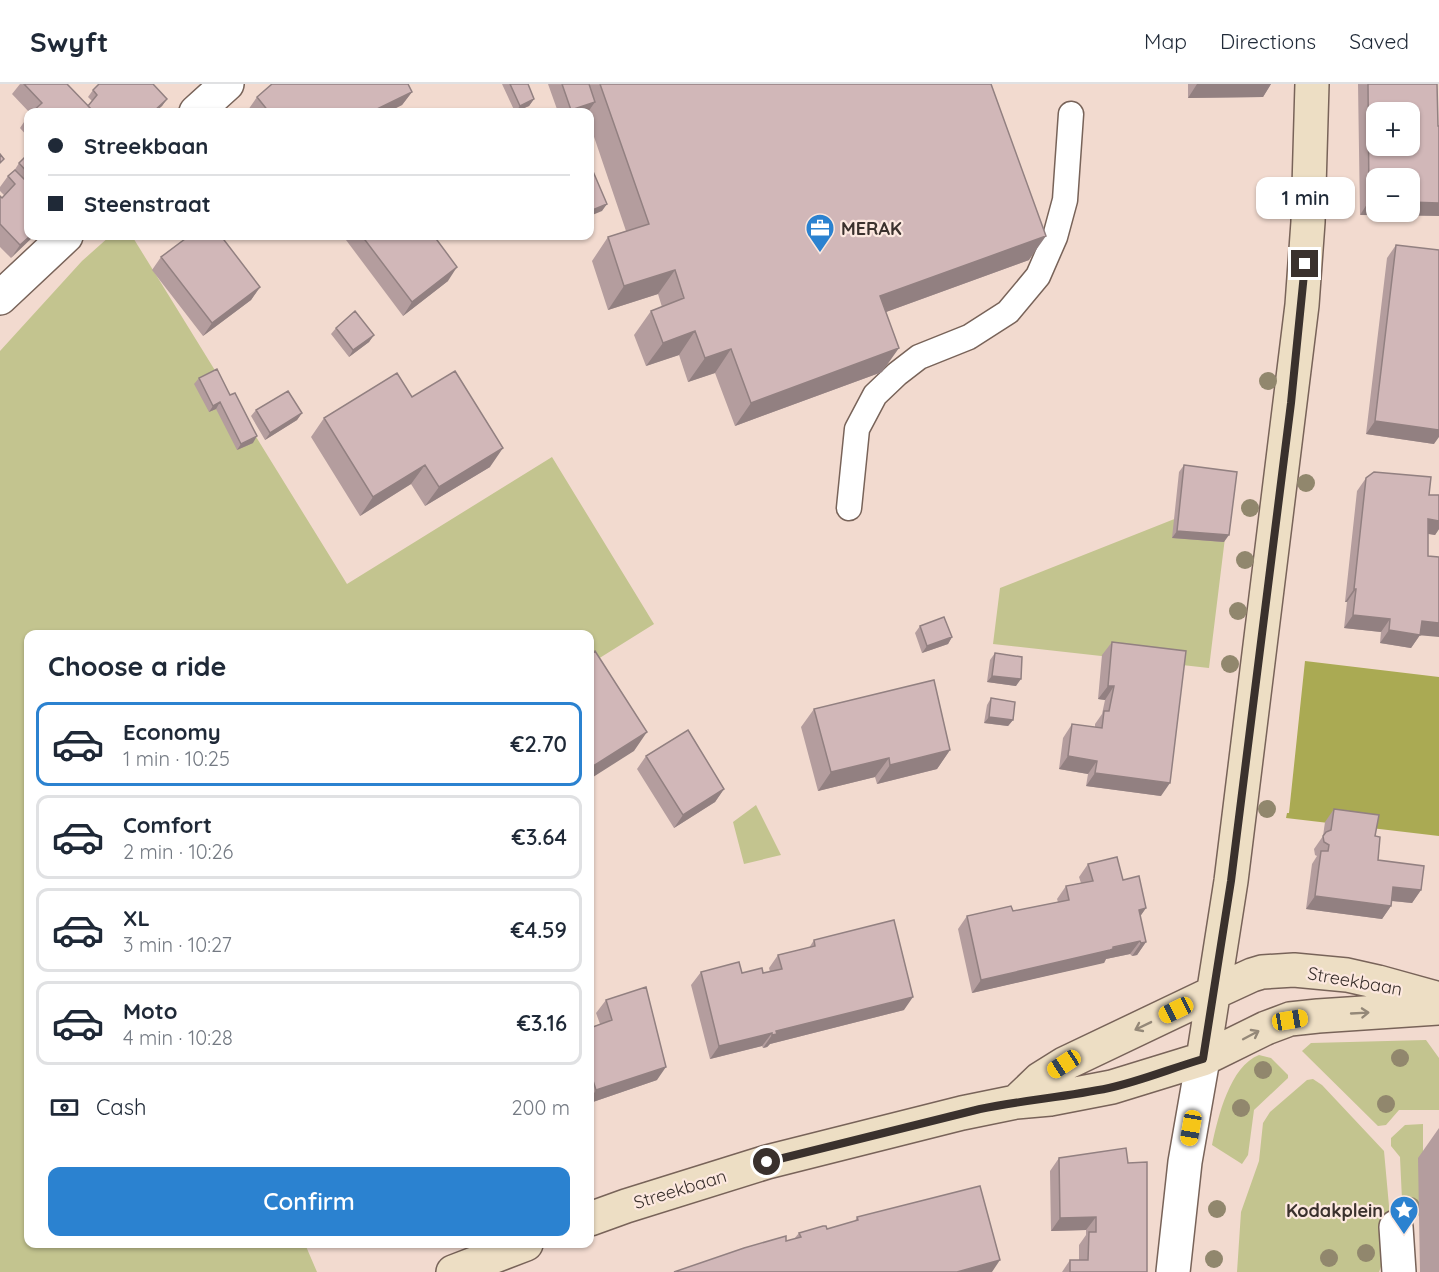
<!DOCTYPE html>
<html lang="en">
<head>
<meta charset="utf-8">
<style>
  :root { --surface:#fff; --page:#f2f2f3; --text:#1f2937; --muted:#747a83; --line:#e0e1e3; --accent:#2b82d0 }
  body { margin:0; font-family:Quicksand,sans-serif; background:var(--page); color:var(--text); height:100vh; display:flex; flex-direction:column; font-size:22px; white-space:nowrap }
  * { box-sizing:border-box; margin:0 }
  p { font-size:20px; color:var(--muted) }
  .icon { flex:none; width:33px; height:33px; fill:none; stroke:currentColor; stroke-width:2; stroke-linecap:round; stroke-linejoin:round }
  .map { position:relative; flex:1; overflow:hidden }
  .sheet { position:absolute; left:24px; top:546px; width:570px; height:618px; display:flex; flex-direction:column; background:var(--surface); border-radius:12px; box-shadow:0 2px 4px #0004 }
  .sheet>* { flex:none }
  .hud { position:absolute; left:24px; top:24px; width:570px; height:132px; border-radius:12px; box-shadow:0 2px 4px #0004; display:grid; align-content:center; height:132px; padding:0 24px; background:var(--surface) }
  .controls { position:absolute; left:1366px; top:18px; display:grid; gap:12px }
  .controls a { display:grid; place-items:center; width:54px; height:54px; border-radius:12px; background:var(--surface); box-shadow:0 2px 4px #0004; font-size:30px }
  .end { position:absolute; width:27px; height:27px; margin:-14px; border:8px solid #3a312d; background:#fff; box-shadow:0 0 0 3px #fff }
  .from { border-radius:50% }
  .bubble { position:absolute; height:42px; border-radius:12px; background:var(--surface); box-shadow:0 2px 4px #0004; font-size:20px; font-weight:600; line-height:42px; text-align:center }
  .car { position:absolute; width:18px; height:36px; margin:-18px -9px; border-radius:8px; box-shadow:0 0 4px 2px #0007; background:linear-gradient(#f5c518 24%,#345 0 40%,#f5c518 0 76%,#345 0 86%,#f5c518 0) }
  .hud b { display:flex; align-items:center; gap:21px; height:57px; font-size:22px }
  .hud b+b { border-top:2px solid var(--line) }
  .hud i { width:15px; height:15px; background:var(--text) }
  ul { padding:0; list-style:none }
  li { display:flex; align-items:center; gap:18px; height:84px; margin:0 12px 9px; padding:0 12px; border:3px solid var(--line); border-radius:12px }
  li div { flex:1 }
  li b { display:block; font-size:22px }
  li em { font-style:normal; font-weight:600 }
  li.current { border-color:var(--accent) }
  li>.icon { width:54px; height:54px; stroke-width:1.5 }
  h2 { padding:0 24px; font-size:27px; line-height:72px }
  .pay { display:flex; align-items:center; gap:15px; height:66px; padding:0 24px; font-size:22px }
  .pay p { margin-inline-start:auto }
  .button { display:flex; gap:12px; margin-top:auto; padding:12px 24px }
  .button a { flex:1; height:69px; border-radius:12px; background:var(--accent); color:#fff; font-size:24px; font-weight:600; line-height:69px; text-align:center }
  header { display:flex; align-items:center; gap:36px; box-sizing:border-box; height:84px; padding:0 30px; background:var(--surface); border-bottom:2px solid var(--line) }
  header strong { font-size:28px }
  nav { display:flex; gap:33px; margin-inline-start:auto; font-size:21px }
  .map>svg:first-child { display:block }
  .green { fill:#c3c48f }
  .forest { fill:#aaaa53 }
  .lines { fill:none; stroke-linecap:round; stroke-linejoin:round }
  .lane-casing { stroke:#786359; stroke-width:27 }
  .street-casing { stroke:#786359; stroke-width:36 }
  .secondary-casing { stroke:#786359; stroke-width:36 }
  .lane { stroke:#fff; stroke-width:24 }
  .street { stroke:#fff; stroke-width:33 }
  .secondary { stroke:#eddec4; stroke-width:33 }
  .tree { fill:#91876d }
  .wall { fill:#b49d9e }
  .shaded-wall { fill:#928081 }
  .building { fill:#d1b7b8; stroke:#928081; stroke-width:1.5; fill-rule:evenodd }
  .oneway { stroke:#948878 }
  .route { stroke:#3a312d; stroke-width:8 }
  .labels { text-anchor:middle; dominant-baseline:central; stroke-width:4.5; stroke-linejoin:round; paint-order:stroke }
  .poi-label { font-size:18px; font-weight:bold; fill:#3a312d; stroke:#fce8df; text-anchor:start }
  .street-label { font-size:18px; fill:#3a312d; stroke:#fce8df }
</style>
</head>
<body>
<header>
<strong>Swyft</strong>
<nav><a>Map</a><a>Directions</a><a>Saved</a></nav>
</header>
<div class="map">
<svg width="1439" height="1188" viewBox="0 0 1439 1188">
  <rect width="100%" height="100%" fill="#f2dacf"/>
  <path class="green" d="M110 152H132L347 500 552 373 654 540 590 580V550H28V1160H305L317 1188H0V267L82 177Z
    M1230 413 1209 584 993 560 1000 504Z
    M756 721 781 771 744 780 733 738Z
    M1426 956 1439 974V1026H1399L1386 1041 1378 1042 1302 967 1311 959Z
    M1259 971 1271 974 1288 991V994L1254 1026 1248 1071 1242 1080 1212 1061C1218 1033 1230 982 1259 971Z
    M1313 995 1322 1001 1384 1067 1389 1122 1388 1164 1379 1188H1237L1241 1128 1259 1077 1263 1039 1270 1028 1307 996Z
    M1423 1040V1074L1419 1131 1413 1137H1403L1400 1073 1391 1062V1054L1405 1041Z"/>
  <path class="forest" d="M1305 577 1439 593V752L1286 734 1287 729H1289Z"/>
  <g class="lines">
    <g class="lane-casing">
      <path id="lane" d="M849 424 857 345 875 311 897 290 919 273 969 253 1008 228 1038 192 1055 153 1065 116 1071 30"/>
    </g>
    <g class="street-casing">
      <path id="street" d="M196 28 227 0
        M0 214 66 152
        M1396 1143 1399 1188
        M1173 1188 1185 1078 1203 975"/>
    </g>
    <g class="secondary-casing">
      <path id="secondary" d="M1203 975 1231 797 1302 221 1308 138 1312 0
        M1016 1018 1040 995 1064 980 1215 908 1252 891 1262 888 1294 886 1347 891 1378 898 1439 915
        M590 1135 626 1122 767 1078 962 1029 1016 1018 1050 1015 1112 1003 1203 975 1266 944 1290 935 1318 932 1439 924
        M453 1188 526 1160"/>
    </g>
    <use href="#lane" class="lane"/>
    <use href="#street" class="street"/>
    <use href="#secondary" class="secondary"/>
  </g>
  <g class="tree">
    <circle cx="1268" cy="297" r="9"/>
    <circle cx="1306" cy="399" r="9"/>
    <circle cx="1250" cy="424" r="9"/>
    <circle cx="1245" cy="476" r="9"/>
    <circle cx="1238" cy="527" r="9"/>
    <circle cx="1230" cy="580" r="9"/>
    <circle cx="1267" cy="725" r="9"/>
    <circle cx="1400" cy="974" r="9"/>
    <circle cx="1263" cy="986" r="9"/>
    <circle cx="1386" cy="1020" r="9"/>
    <circle cx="1241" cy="1024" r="9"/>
    <circle cx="1411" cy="1122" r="9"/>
    <circle cx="1217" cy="1125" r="9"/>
    <circle cx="1366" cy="1169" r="9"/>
    <circle cx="1329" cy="1174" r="9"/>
    <circle cx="1214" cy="1175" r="9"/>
  </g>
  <path class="wall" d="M20 0H67L88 22 92 17 88 13 93 6 167 15 162 22 155 28H29L12 10Z
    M502 0H528L534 15 529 22 515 28Z
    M548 0H991L1029 176 886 228 882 288 735 342 715 289 688 298 679 271 646 282 634 251 651 227 662 223 658 210 608 226 592 177 608 153 626 147 590 41V28H558Z
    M1188 0H1271L1263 13 1188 14Z
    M1358 0H1437L1438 42 1360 131Z
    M412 8 402 21 388 28H250L248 26 257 13Z
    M28 32V53L20 44Z
    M28 70V152L11 174 0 163V112L2 114 5 112 0 107V103L8 92 14 87 19 79Z
    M343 152H434L448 197 403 232Z
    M1396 161 1434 360 1366 350 1387 174Z
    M161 173 260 203 251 216 203 252 152 186Z
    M336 244 374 251 369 258 349 273 331 250Z
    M199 294 230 311 253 359 237 366 216 325 209 328 194 300Z
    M412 313 490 383 425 422 411 400 360 432 311 353 324 334Z
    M256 326 302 329 297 336 265 356 251 332Z
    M1184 381 1224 458 1172 454 1179 388Z
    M1366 394 1429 411H1439V445L1435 451 1428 450 1420 551 1411 564 1380 559 1381 548 1344 544 1347 518H1345L1357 407Z
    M920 542 952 553 948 560 922 569 915 549Z
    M1112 558 1161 712 1086 702 1088 690 1059 685 1063 654 1072 640 1095 643V640L1102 630 1105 616 1098 615 1102 571Z
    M995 569 1016 602 987 598 990 576Z
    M991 614 1013 636 1008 642 984 639 987 621Z
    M814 625 950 666 937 685 877 700 875 693 818 707 801 643Z
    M646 672 724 705 715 718 674 744 637 685Z
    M1334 725 1375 752 1378 776 1421 806 1412 819 1391 817V822L1382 835 1306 825 1312 780 1317 772 1315 771 1314 765 1323 752 1325 738Z
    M1088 780 1123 796 1146 824 1140 832 1146 858 1137 871 1132 872 1130 870 1106 875 1104 879H1101L972 909 958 845 967 832 1013 827 1058 818 1057 815 1066 802 1081 799 1079 793Z
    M814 856 904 926 770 960 767 963 763 964 762 962 710 975 691 901 701 888 742 889H763L770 888 769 884 778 871 809 864Z
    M606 916 657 996 590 1019V944L600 940 596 929Z
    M1439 1044V1188H1420L1418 1074Z
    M1059 1074 1128 1079 1147 1188H1062L1070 1176H1079V1161L1086 1151V1146L1051 1147 1050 1087Z
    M857 1133 992 1188 786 1157 794 1155 799 1149 827 1145 855 1137Z"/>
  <path class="shaded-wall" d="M1197 0H1271L1263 13 1188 14Z
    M412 8 402 21 388 28H371Z
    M167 15 162 22 155 28H153Z
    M534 15 529 22 515 28 520 22Z
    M595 18 588 28H569L571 26Z
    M1369 117 1377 118V128H1410V118L1439 119V132L1360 131Z
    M607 120 602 127 590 132V127Z
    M30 152H34L11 174 20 161Z
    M1046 152 1029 176 864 236 880 212Z
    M457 183 448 197 403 232 412 218Z
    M675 186 658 210 608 226 624 202Z
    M260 203 251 216 203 252 212 239Z
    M695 247 679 271 646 282 663 259Z
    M374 251 369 258 349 273 353 266Z
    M899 264 882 288 735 342 751 319Z
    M731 265 715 289 688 298 705 274Z
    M220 318 216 325 209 328 213 322Z
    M302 329 297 336 265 356 270 349Z
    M1375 337 1439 346V353L1434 360 1366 350Z
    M257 352 253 359 237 366 241 360Z
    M503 364 490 383 425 422 439 403Z
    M425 381 411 400 360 432 373 413Z
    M1428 435 1439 437V445L1435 451 1419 448Z
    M1177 447 1229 451 1224 458 1172 454Z
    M1354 505H1356L1347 518H1345Z
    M1353 531 1390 535 1381 548 1344 544Z
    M1422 537 1439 539V553L1417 551H1420L1411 564 1380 559 1389 546Z
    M952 553 948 560 922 569 927 562Z
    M992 592 1021 595 1016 602 987 598Z
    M1108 602H1114L1105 616 1098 615Z
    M989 633 1013 636 1008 642 984 639Z
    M647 648 634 667 590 695V684Z
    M950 666 937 685 877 700 890 681Z
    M1068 672 1097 677 1088 690 1059 685Z
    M889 674 875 693 818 707 831 688Z
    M1095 689 1170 699 1161 712 1086 702Z
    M724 705 715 718 674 744 683 731Z
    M1393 803 1421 806 1412 819 1384 816Z
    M1315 812 1391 822 1382 835 1306 825Z
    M1146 824 1137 837 1139 826Z
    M1140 857 1130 870 1106 875 1104 879 972 909 981 896Z
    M1146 858 1137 871 1132 872 1141 859Z
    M913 913 904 926 770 960 767 963 763 964 772 951 776 947Z
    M772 949 762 962 710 975 719 962Z
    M666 983 657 996 590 1019V1016L596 1006Z
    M1096 1133 1086 1146 1051 1147 1060 1134Z
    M1000 1176 992 1188H957Z"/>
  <path class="building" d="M24 0H67L94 28H32L42 19Z
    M99 0H153L167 15 153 28H94L88 22 97 11 93 6Z
    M272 0H408L412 8 371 28H269L257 13Z
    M510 0H528L534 15 520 22Z
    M562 0H589L595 18 571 26Z
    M600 0H991L1046 152 880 212 899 264 751 319 731 265 705 274 695 247 663 259 651 227 684 214 675 186 624 202 608 153 649 140Z
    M1368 0H1437L1438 42H1439V119L1410 118V94H1377V118L1369 117ZM1377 28H1410V62H1377Z
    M0 70 4 75 0 79Z
    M28 70V89L19 79Z
    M592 85 607 120 590 127V86Z
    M15 86 28 99V152H30L20 161 0 140V112L2 114 15 100 8 92Z
    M189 152H221L260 203 212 239 161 173Z
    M362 152H434L457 183 412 218Z
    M1396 161 1439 166V346L1375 337Z
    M355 227 374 251 353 266 336 244Z
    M217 285 230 311 235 309 257 352 241 360 220 318 213 322 199 294Z
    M455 287 503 364 439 403 425 381 373 413 324 334 397 289 412 313Z
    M288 307 302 329 270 349 256 326Z
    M1184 381 1237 388 1229 451 1177 447Z
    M1374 388 1431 393 1429 411H1439V437L1428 435V472L1439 473V539L1422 537 1420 551 1389 546 1390 535 1353 531 1356 505H1354L1366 394Z
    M944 533 952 553 927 562 920 542Z
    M1112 558 1186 567 1170 699 1095 689 1097 677 1068 672 1072 640 1102 644 1104 627H1109L1114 602H1108Z
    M595 567 647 648 590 684V571Z
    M995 569 1022 573 1021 595 992 592Z
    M934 596 950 666 890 681 889 674 831 688 814 625Z
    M991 614 1015 618 1013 636 989 633Z
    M688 646 724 705 683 731 646 672Z
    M1334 725 1379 731 1375 752 1380 753 1378 776 1424 782 1421 806 1393 803 1391 822 1315 812 1321 767H1328L1329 761 1324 758 1323 752 1326 748 1331 746Z
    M1117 773 1123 796 1139 792 1146 824 1139 826 1146 858 1141 859 1140 857 1113 863V865L1110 866 981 896 967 832 1011 822 1013 827 1069 816 1066 802 1093 797 1088 780Z
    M894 836 913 913 776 947 777 950 772 951V949L719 962 701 888 739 878 742 889 762 884 763 889 782 885 778 871 815 862 814 856Z
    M646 903 666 983 596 1006 590 987V944L612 936 606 916Z
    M1126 1064 1128 1079 1147 1078V1188H1070V1176H1088L1089 1148H1096V1133L1060 1134 1059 1074Z
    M980 1102 1000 1176 957 1188H674L744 1164 786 1152V1157L801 1153 799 1149 823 1142H826L827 1145 858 1136 857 1133Z"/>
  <defs><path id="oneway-shaft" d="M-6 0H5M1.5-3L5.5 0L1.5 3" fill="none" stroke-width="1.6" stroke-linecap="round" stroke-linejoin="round" transform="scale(1.5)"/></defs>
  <g class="oneway">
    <use href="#oneway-shaft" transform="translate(1360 929) rotate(-3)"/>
    <use href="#oneway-shaft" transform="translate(1143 942) rotate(154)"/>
    <use href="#oneway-shaft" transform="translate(1251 951) rotate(-28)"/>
  </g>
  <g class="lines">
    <path class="route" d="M767 1078 980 1025C1023 1016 1066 1013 1109 1004 1141 997 1172 984 1203 975L1231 797 1291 319 1305 180"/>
  </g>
  <defs>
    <g id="office-pin" transform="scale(1.5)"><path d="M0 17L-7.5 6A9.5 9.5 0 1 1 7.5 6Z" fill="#2b82d0" stroke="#fce8df"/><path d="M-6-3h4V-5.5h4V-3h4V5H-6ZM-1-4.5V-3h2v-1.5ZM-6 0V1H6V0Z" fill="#fff"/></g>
    <g id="sight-pin" transform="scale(1.5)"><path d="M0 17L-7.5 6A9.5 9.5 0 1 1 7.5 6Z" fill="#2b82d0" stroke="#fce8df"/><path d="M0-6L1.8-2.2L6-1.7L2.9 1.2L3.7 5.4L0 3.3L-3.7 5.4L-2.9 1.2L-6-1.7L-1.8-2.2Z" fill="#fff"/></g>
  </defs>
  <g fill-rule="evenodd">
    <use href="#office-pin" x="820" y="144"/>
    <use href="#sight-pin" x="1404" y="1126"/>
  </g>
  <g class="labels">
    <g class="poi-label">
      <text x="841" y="144">MERAK</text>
      <text x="1383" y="1126" text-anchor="end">Kodakplein</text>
    </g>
    <g class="street-label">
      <text transform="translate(1355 897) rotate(10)">Streekbaan</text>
      <text transform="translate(680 1105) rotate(-17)">Streekbaan</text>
    </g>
  </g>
</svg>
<div class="controls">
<a>+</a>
<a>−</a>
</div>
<i class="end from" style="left:767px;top:1078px"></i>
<i class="end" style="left:1305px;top:180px"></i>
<div class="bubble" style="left:1256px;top:93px;width:99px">1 min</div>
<i class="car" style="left:1176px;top:926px;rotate:244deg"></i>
<i class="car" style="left:1290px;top:936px;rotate:81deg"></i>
<i class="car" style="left:1064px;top:980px;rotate:237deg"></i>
<i class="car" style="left:1191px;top:1044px;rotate:190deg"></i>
<div class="hud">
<b><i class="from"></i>Streekbaan</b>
<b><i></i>Steenstraat</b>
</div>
<section class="sheet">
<h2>Choose a ride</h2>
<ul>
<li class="current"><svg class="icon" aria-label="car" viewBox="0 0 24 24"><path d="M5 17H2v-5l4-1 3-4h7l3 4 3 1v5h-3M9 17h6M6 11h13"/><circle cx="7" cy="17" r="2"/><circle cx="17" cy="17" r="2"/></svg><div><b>Economy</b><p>1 min · 10:25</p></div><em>€2.70</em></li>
<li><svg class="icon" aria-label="car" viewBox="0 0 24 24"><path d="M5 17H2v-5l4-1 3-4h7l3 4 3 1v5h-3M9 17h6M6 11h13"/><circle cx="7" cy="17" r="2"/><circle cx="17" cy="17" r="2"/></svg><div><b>Comfort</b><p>2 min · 10:26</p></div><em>€3.64</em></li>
<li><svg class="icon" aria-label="car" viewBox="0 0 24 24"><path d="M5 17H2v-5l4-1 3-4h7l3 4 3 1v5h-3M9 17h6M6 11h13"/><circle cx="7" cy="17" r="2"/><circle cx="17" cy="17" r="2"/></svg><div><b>XL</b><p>3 min · 10:27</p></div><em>€4.59</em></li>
<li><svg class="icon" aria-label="car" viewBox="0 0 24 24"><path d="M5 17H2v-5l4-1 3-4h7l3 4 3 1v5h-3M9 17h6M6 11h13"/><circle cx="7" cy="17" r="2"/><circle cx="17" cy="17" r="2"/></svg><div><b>Moto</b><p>4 min · 10:28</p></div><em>€3.16</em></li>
</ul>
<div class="pay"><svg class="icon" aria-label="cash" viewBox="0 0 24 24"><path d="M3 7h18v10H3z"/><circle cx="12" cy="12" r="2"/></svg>Cash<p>200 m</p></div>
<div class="button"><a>Confirm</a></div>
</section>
</div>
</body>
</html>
